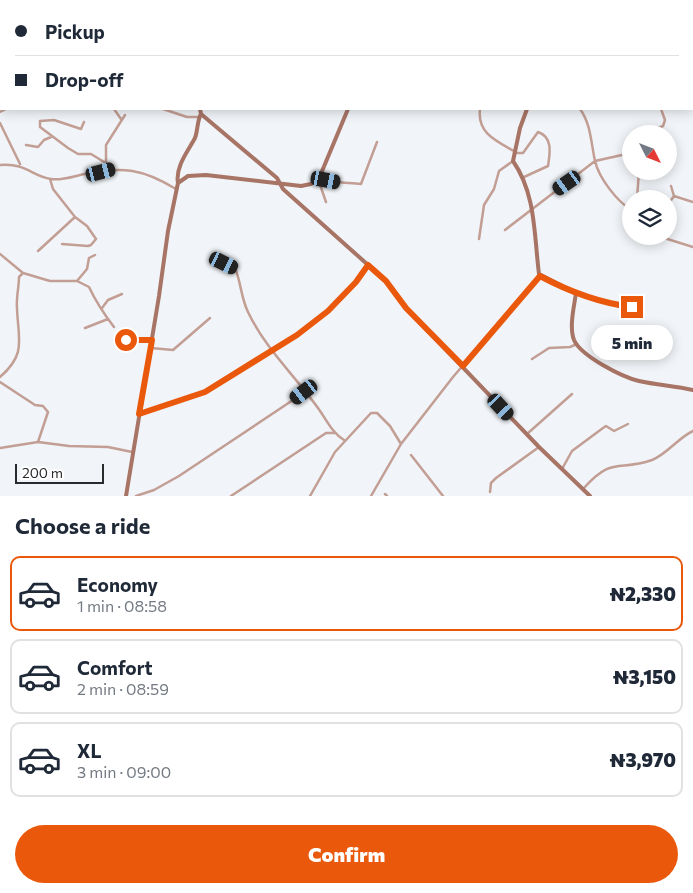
<!DOCTYPE html>
<html lang="en">
<head>
<meta charset="utf-8">
<style>
  :root { --surface:#fff; --page:#f6f6f7; --text:#1f2937; --muted:#747a83; --line:#e0e1e3; --accent:#ea580c }
  body { margin:0; font-family:Commissioner,sans-serif; background:var(--page); color:var(--text); height:100vh; display:flex; flex-direction:column; font-size:19px; white-space:nowrap }
  * { box-sizing:border-box; margin:0 }
  p { font-size:16px; color:var(--muted) }
  .icon { flex:none; width:28px; height:28px; fill:none; stroke:currentColor; stroke-width:2; stroke-linecap:round; stroke-linejoin:round }
  .map { position:relative; height:496px; overflow:hidden }
  .drawer { display:flex; flex-direction:column; background:var(--surface); flex:1 }
  .drawer>* { flex:none }
  .top-card { position:absolute; left:0px; top:0px; width:694px; height:110px; box-shadow:0 2px 12px #0003; display:grid; align-content:center; height:110px; padding:0 15px; background:var(--surface) }
  .needle { width:32px; rotate:132deg }
  .buttons { position:absolute; left:622px; top:125px; display:grid; gap:10px }
  .buttons a { display:grid; place-items:center; width:55px; height:55px; border-radius:50%; background:var(--surface); box-shadow:0 2px 12px #0003; font-size:25px }
  .scale { position:absolute; left:15px; bottom:12px; width:89px; box-sizing:border-box; padding-left:5px; border:2px solid #292a2c; border-top:0; font-size:14px; line-height:18px; white-space:nowrap; color:#292a2c; -webkit-text-stroke:4px #fff; paint-order:stroke }
  .end { position:absolute; width:22px; height:22px; margin:-11px; border:6px solid #ea580c; background:#fff; box-shadow:0 0 0 2px #fff }
  .from { border-radius:50% }
  .bubble { position:absolute; height:35px; border-radius:18px; background:var(--surface); box-shadow:0 2px 12px #0003; font-size:16px; font-weight:800; line-height:35px; text-align:center }
  .car { position:absolute; width:15px; height:30px; margin:-15px -8px; border-radius:6px; box-shadow:0 0 4px 1px #0007; background:linear-gradient(#222 24%,#8ab4d8 0 40%,#222 0 76%,#8ab4d8 0 86%,#222 0) }
  .top-card b { display:flex; align-items:center; gap:18px; height:48px; font-size:19px }
  .top-card b+b { border-top:1px solid var(--line) }
  .top-card i { width:12px; height:12px; background:var(--text) }
  ul { padding:0; list-style:none }
  li { display:flex; align-items:center; gap:15px; height:75px; margin:0 10px 8px; padding:0 5px; border:2px solid var(--line); border-radius:10px }
  li div { flex:1 }
  li b { display:block; font-size:19px }
  li em { font-style:normal; font-weight:800 }
  li.on { border-color:var(--accent) }
  li>.icon { width:45px; height:45px; stroke-width:1.5 }
  h2 { padding:0 15px; font-size:22px; line-height:60px }
  .button { display:flex; gap:10px; margin-top:auto; padding:10px 15px }
  .button a { flex:1; height:58px; border-radius:30px; background:var(--accent); color:#fff; font-size:20px; font-weight:800; line-height:58px; text-align:center }
  .map>svg:first-child { display:block }
  .lines { fill:none; stroke-linecap:round; stroke-linejoin:round }
  .street { stroke:#c29e94; stroke-width:2.5 }
  .secondary { stroke:#a77465; stroke-width:4 }
  .route { stroke:#ea580c; stroke-width:6 }
</style>
</head>
<body>
<div class="map">
<svg width="693" height="496" viewBox="0 0 693 496">
  <rect width="100%" height="100%" fill="#f1f4f8"/>
  <g class="lines">
    <path class="street" d="M76 0 77 1
      M284 0 285 1
      M406 0 407 1
      M602 0 604 1
      M170 1 171 0
      M668 1 669 0
      M692 65H693
      M114 109 121 119
      M163 109 187 117H199
      M480 109C477 133 496 141 514 151
      M580 109C591 124 591 143 595 161 599 178 616 200 631 210
      M0 112 6 109
      M84 122 81 129 54 120 40 121V127L68 148 78 154H91L114 168
      M0 123 20 164
      M645 134 663 126 665 120 661 109
      M26 145 38 147 44 140 51 137
      M514 153H523L538 132C553 137 550 153 548 166L524 177
      M106 163V145L125 115
      M0 165C27 163 31 176 51 179 62 181 74 176 85 174 123 166 143 169 176 189
      M320 176C333 184 346 182 361 184L377 142
      M50 179 53 189 75 217 87 226 96 239 91 245 88 246 62 244
      M318 179 326 202
      M674 196 693 202
      M637 199 639 171
      M669 203 674 196 671 186
      M505 230 595 161 631 153
      M658 236 693 247
      M479 239 484 205 494 189 499 171 513 161
      M38 251 75 217
      M0 254 23 273
      M215 260 235 268C241 282 241 298 248 312 265 348 295 376 318 408 326 419 332 433 344 440
      M77 281 87 269 89 258 95 255
      M576 293 612 304 632 307
      M102 308 108 300 122 294
      M85 328 108 319
      M119 339 123 341 152 340
      M151 348 173 350 210 318
      M532 359 549 348 570 347 577 344
      M0 377C27 354 18 339 17 308 16 298 19 287 19 277L23 273 50 281H77L89 287C96 302 104 314 114 327
      M0 382 35 405 43 406 48 412 38 442
      M139 413 205 392 297 335 328 311 356 282 368 265
      M527 434 572 394
      M0 448 38 442 69 446 108 447 132 452
      M411 455 443 496
      M562 469 572 451 603 428 606 426 614 431 628 424
      M583 489C613 455 618 472 652 460 667 454 678 438 693 431
      M490 492 491 483 496 478 539 447
      M385 494 387 496
      M136 496 154 490 179 476 305 392
      M231 496 326 433H335
      M310 496 335 452 371 413H377L390 426 401 444
      M371 496 401 444 453 377 540 276"/>
    <path class="secondary" d="M215 1V0
      M629 1 630 0
      M200 109 201 114 277 178 283 189 386 281 406 308 539 447 590 496
      M527 109 520 128 513 161C536 194 534 235 539 274L576 293C574 307 569 327 574 340 581 356 622 377 639 381 657 385 675 386 693 390
      M178 183C175 167 188 151 195 138 198 130 197 121 201 114
      M126 496 159 296 168 231 178 183 188 176 206 175 301 186 311 184 320 176 348 109"/>
  </g>
  <g class="lines">
    <path class="route" d="M126 340H152L139 414 205 392 297 335 328 311 356 282 368 265 386 281 406 308 463 366 540 276C568 291 600 303 632 307"/>
  </g>
</svg>
<div class="buttons">
<a><svg class="needle" viewBox="-14 -14 28 28"><path d="M0-13l5 13h-10z" fill="#e53935"/><path d="M0 13l5-13h-10z" fill="#747a83"/></svg></a>
<a><svg class="icon" aria-label="layers" viewBox="0 0 24 24"><path d="M12 4l9 5-9 5-9-5zM3 14l9 5 9-5"/></svg></a>
</div>
<div class="scale">200 m</div>
<i class="end from" style="left:126px;top:340px"></i>
<i class="end" style="left:632px;top:307px"></i>
<div class="bubble" style="left:591px;top:325px;width:82px">5 min</div>
<i class="car" style="left:101px;top:172px;rotate:76deg"></i>
<i class="car" style="left:326px;top:180px;rotate:101deg"></i>
<i class="car" style="left:567px;top:183px;rotate:235deg"></i>
<i class="car" style="left:224px;top:263px;rotate:116deg"></i>
<i class="car" style="left:304px;top:392px;rotate:233deg"></i>
<i class="car" style="left:501px;top:407px;rotate:137deg"></i>
<div class="top-card">
<b><i class="from"></i>Pickup</b>
<b><i></i>Drop-off</b>
</div>
</div>
<section class="drawer">
<h2>Choose a ride</h2>
<ul>
<li class="on"><svg class="icon" aria-label="car" viewBox="0 0 24 24"><path d="M5 17H2v-5l4-1 3-4h7l3 4 3 1v5h-3M9 17h6M6 11h13"/><circle cx="7" cy="17" r="2"/><circle cx="17" cy="17" r="2"/></svg><div><b>Economy</b><p>1 min · 08:58</p></div><em>₦2,330</em></li>
<li><svg class="icon" aria-label="car" viewBox="0 0 24 24"><path d="M5 17H2v-5l4-1 3-4h7l3 4 3 1v5h-3M9 17h6M6 11h13"/><circle cx="7" cy="17" r="2"/><circle cx="17" cy="17" r="2"/></svg><div><b>Comfort</b><p>2 min · 08:59</p></div><em>₦3,150</em></li>
<li><svg class="icon" aria-label="car" viewBox="0 0 24 24"><path d="M5 17H2v-5l4-1 3-4h7l3 4 3 1v5h-3M9 17h6M6 11h13"/><circle cx="7" cy="17" r="2"/><circle cx="17" cy="17" r="2"/></svg><div><b>XL</b><p>3 min · 09:00</p></div><em>₦3,970</em></li>
</ul>
<div class="button"><a>Confirm</a></div>
</section>
</body>
</html>
